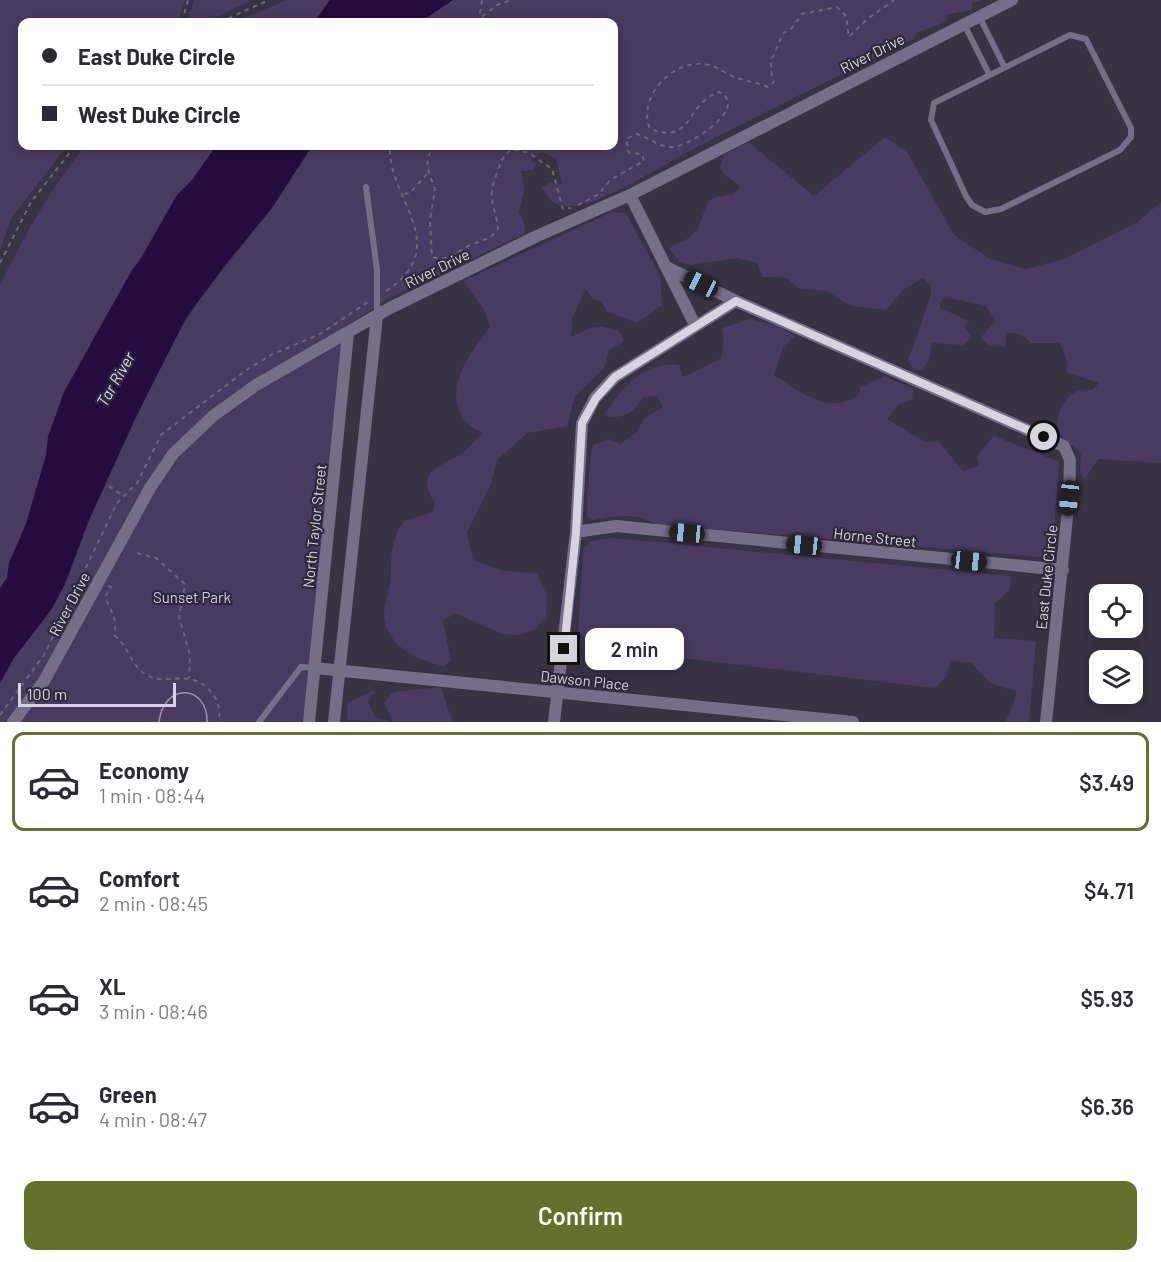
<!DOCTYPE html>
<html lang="en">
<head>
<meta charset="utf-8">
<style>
  :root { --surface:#fff; --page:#f7f7f7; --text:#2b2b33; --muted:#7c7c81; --line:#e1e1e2; --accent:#63722a }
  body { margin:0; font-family:Barlow,sans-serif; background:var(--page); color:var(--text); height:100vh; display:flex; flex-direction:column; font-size:22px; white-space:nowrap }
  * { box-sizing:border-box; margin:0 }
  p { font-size:20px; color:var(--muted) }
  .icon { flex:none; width:33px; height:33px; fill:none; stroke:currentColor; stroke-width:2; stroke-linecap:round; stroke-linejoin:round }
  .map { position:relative; height:722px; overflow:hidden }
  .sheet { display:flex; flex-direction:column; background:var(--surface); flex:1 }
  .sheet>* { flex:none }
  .top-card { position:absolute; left:18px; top:18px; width:600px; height:132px; border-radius:12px; box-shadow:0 3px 15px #0003; display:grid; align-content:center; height:132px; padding:0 24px; background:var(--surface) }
  .controls { position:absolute; left:1089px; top:584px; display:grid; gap:12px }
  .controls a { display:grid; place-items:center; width:54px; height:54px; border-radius:12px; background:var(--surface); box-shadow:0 3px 15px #0003; font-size:30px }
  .scale { position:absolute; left:18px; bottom:15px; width:158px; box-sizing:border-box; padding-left:6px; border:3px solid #d8d4df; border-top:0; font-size:16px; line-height:21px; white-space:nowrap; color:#d8d4df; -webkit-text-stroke:4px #2e2938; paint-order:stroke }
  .end { position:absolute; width:27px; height:27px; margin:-14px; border:8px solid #d8d4df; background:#111; box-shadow:0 0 0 3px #111 }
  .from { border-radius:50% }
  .bubble { position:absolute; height:42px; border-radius:12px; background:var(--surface); box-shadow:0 3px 15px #0003; font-size:20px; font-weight:600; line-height:42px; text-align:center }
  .car { position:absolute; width:18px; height:36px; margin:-18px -9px; border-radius:8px; box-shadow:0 0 4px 2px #0007; background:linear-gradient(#222 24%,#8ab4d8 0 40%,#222 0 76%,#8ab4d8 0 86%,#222 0) }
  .top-card b { display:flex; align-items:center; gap:21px; height:57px; font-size:22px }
  .top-card b+b { border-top:2px solid var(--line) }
  .top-card i { width:15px; height:15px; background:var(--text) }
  ul { padding:10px 0 0; list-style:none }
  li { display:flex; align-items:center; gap:18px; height:99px; margin:0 12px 9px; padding:0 12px; border:3px solid transparent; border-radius:12px }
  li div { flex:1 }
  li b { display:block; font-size:22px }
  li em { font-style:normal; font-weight:600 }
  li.current { border-color:var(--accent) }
  li>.icon { width:54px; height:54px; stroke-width:1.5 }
  .cta { display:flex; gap:12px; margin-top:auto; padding:12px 24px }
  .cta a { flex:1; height:69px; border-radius:12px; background:var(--accent); color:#fff; font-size:24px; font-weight:600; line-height:69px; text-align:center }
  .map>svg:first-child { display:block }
  .green { fill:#493b60 }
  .water { fill:#240c3e }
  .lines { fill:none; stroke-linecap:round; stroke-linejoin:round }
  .path { stroke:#6b6675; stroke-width:2; stroke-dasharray:4.5 4.5; stroke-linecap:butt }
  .lane { stroke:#766d87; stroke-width:6 }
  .street { stroke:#766d87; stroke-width:12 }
  .tram { stroke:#9b96a3; stroke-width:1.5 }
  .route { stroke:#d8d4df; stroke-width:8 }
  .labels { text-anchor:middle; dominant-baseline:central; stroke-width:4.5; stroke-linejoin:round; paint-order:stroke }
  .street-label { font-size:15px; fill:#d8d4df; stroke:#2e2938 }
  .park-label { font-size:15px; fill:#d5c3f5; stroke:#2e2938 }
  .water-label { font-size:16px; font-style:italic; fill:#dfd3f5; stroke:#2e2938 }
</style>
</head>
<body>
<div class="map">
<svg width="1161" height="722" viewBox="0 0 1161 722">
  <rect width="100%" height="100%" fill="#383343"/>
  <path class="green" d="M0 0H185L178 22H22V146H67L12 217 0 249Z
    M194 0H253L205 22H187Z
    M287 0H330L314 22H235Z
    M453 0H982L972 3V10L944 15 947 16 946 22 916 33 914 39C839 75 764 112 690 151 659 167 607 201 575 206 559 209 550 202 542 188L549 183 562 184 556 159 542 152 530 160 536 164 533 170 521 171 524 190 519 212 525 227 524 234 391 297 344 327 304 722H0V683L14 658 51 610 65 584 89 520 167 351 200 299 272 208 312 146H614V22H420Z
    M885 137 907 152 954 235 990 259 1026 269 1064 259 1138 222 1161 202V463L1098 459 1084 480 1080 472 1081 454C1075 446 1066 442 1060 435 1051 423 1064 395 1078 391 1082 390 1088 390 1092 390L1099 383 1066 372 1067 361 1060 343H1031L1020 334 1007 333 1005 347 988 345 981 337 996 321 986 306 946 297 940 302V308L969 321 964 326 972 338 963 345 932 343 929 360 923 369 915 370 908 361 931 295V285L923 278 904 289 886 310 851 306 827 291 798 288 787 278 763 277 757 263 738 258 691 265 679 262 669 248 689 238 698 228 708 202 716 197 734 194 740 186 724 174 720 166 724 155 748 142 814 196Z
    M85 146H216L192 180 177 195 95 335 48 437 46 455 26 524 9 563 7 578 0 588V285C24 236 51 188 85 146Z
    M612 212 626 213 660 276 662 305 637 323 608 312 601 301 593 299 586 289 572 318 571 337C593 326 596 323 620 332L624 341 609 350 605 367 575 396 567 426 527 433 497 460 491 484 467 532 473 560 500 570 537 574 547 595 546 616 536 629 520 635 502 634 455 613 443 621 451 661 444 666C419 661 386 646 384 616 384 605 388 594 390 583 393 556 388 545 404 521L433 512 435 502C414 472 440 467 461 454 469 449 475 440 482 433 477 429 467 425 464 419 442 384 472 354 490 326L483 308 463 281Z
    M750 319 775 325 795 336 783 347 774 375C801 393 830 416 860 394V388L885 376 913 389 912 400 899 404 887 419 925 442H939L963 471 979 466 977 456 994 436 1059 462 1052 558 655 524C639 512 612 516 593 520L587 517 589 467 593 445 609 439 620 444 636 433 644 419 663 407 657 396 643 397C635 412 621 421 604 415 622 388 644 360 679 365L683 377 721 359 724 338 722 328Z
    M613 538 1011 576 1010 590 995 603 994 638 1036 641 1029 722H1006C1009 710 1016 704 1016 691L990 683 971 663 951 661 946 677 935 688 616 650 578 634 583 549 592 541Z
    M441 687 452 722H393L384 703 393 692Z
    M375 690 368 702 375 717 391 722 347 720 348 702Z"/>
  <path class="water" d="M330 0H453L420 22H314Z
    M216 146H312L272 208 225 265 186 318 134 421 89 520 65 584 51 610 14 658 0 683V588L7 578 9 563 26 524 46 455 48 437 64 392 132 270 142 257 177 195 192 180Z"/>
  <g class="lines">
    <path class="path" d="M482 0 480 14 485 22
      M182 22 188 0
      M220 22 269 0
      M475 22 497 5 511 0
      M437 146C420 157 430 175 435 189L430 221 432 257C448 262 455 253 468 246 479 241 491 240 498 229 495 202 486 200 497 173 501 161 502 157 512 149L529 153 552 169 563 209 571 208
      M404 194 410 193 427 174
      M578 205 599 194 610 180 644 161 642 154 629 153 626 139 637 134C650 138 657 146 672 147 687 147 728 120 728 104 728 100 726 98 725 95L719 92C684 104 695 145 650 129 637 99 670 61 703 64 716 65 721 71 732 76 744 81 756 82 768 87L774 82C766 57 776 56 782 34L792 28 802 14 837 7 846 16 849 37 866 20 894 0
      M0 263 31 202 75 146
      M386 291C455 246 387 199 390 146
      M109 486 123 496
      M137 553 156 558 185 584 179 617 190 655 189 678
      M108 586 111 587C101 599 109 602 113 615 116 622 115 629 115 636 128 645 130 665 146 675 168 687 190 667 211 692 219 701 220 710 219 722
      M0 715 44 655 117 503 137 483 161 435 245 371 271 355 320 334 368 302"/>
    <path class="lane" d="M979 16 1004 66
      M964 24 989 74
      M1070 35 1086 39 1131 128V137L1120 150 1001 209 985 212 972 205 966 196 931 120 934 103Z
      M366 187 377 270V315
      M259 722 301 667 314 668"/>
    <path class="street" d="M630 195 695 325
      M666 267 736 301
      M576 532 616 526 1063 570
      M314 668 853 722
      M13 722 44 681 150 488 173 454 213 416 256 385 388 309 537 236 630 195 1012 0
      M309 722 348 333
      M334 722 377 316
      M554 722 576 532 582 423 595 398 615 377 736 301 1064 446 1070 460 1069 498 1046 722"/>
    <path class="tram" d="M159 722C164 681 208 685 207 722"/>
  </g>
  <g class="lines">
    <path class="route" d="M564 649 576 532 582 423 596 398 615 377 736 301 1044 437"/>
  </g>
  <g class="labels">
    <g class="street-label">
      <text transform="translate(872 53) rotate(-27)">River Drive</text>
      <text transform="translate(437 268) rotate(-26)">River Drive</text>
      <text transform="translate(314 526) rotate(-84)">North Taylor Street</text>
      <text transform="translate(875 537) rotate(6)">Horne Street</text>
      <text transform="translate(1046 577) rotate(-84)">East Duke Circle</text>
      <text transform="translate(69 604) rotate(-62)">River Drive</text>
      <text transform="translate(585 680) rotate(6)">Dawson Place</text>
    </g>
    <g class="park-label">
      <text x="192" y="597">Sunset Park</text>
    </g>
    <g class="water-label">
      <text transform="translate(115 379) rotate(-60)">Tar River</text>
    </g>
  </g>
</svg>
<div class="controls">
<a><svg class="icon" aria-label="locate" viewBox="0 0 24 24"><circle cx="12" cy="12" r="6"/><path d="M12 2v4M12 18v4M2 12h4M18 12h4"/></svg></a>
<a><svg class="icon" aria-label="layers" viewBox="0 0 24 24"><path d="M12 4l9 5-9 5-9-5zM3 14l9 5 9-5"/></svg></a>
</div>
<div class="scale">100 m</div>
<i class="end from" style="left:1044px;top:437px"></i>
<i class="end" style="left:564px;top:649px"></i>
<div class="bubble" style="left:585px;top:628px;width:99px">2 min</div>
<i class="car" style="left:701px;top:284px;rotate:296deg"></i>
<i class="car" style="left:1069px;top:498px;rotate:186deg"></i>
<i class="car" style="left:687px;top:533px;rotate:275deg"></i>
<i class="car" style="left:804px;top:545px;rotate:276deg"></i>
<i class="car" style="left:969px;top:561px;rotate:96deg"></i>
<div class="top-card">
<b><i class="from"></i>East Duke Circle</b>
<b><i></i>West Duke Circle</b>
</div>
</div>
<section class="sheet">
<ul>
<li class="current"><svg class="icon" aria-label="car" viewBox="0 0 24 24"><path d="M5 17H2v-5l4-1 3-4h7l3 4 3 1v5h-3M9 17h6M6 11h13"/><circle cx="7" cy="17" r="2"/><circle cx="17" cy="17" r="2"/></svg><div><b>Economy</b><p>1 min · 08:44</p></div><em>$3.49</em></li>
<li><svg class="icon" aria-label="car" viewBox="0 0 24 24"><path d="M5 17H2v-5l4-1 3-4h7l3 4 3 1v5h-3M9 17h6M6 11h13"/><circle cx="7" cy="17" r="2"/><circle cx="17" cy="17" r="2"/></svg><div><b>Comfort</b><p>2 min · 08:45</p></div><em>$4.71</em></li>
<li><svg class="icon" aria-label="car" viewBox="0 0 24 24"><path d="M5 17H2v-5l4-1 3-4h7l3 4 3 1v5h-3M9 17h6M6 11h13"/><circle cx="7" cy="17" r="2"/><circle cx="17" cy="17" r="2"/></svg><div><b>XL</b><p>3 min · 08:46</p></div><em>$5.93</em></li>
<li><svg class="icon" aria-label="car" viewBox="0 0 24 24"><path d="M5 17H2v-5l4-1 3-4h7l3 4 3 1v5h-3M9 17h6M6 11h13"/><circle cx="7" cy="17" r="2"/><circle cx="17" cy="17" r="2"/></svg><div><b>Green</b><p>4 min · 08:47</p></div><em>$6.36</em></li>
</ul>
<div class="cta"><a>Confirm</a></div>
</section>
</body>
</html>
